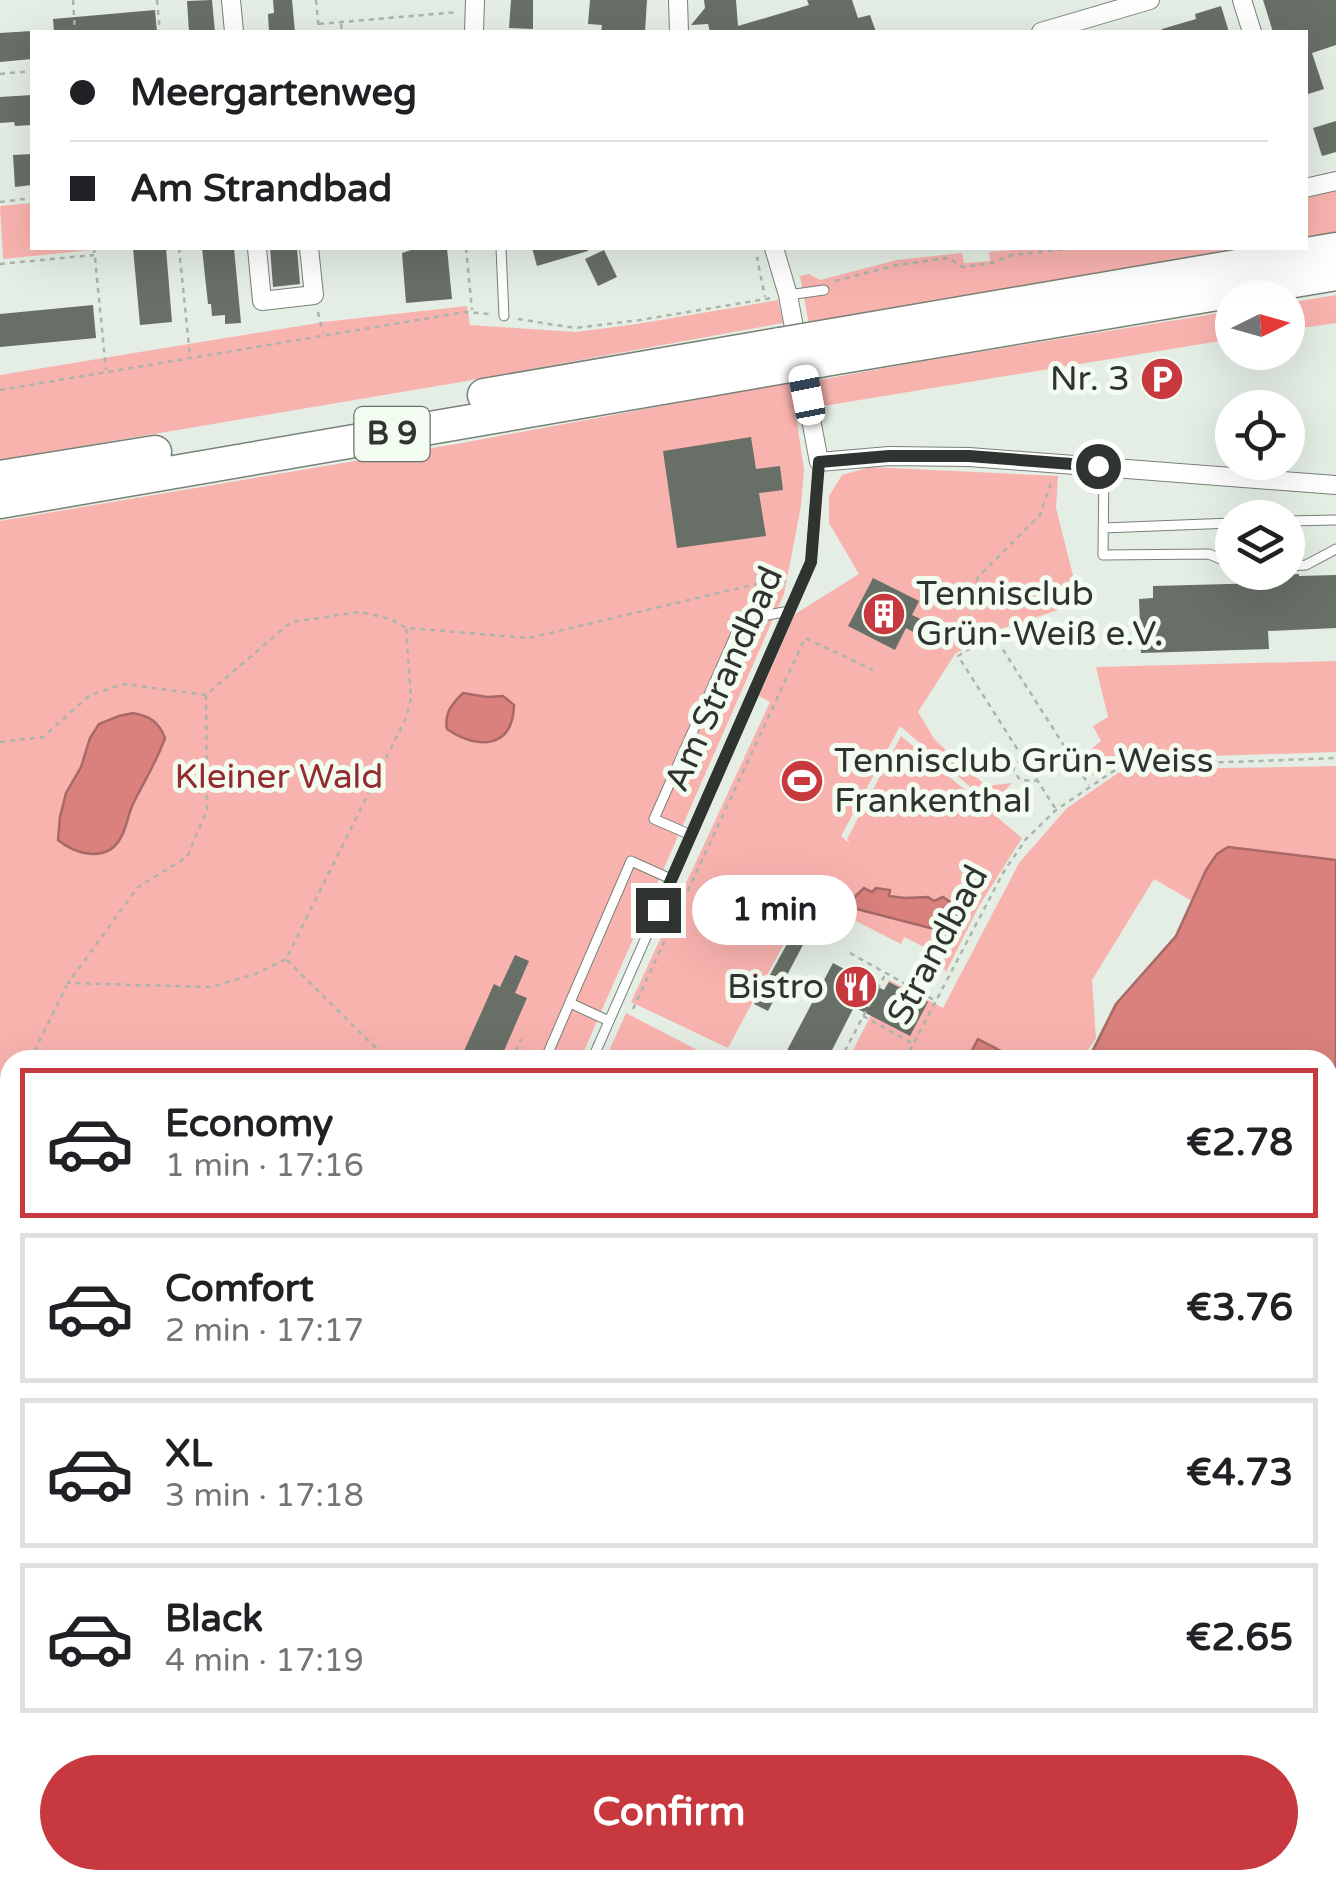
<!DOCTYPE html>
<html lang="en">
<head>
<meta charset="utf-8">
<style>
  :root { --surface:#fff; --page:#f6f6f6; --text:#202124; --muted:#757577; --line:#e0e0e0; --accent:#c8393f }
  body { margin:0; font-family:"Varela Round",sans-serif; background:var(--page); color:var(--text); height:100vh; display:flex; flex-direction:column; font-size:38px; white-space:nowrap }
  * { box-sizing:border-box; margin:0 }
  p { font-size:32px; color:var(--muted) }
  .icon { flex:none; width:55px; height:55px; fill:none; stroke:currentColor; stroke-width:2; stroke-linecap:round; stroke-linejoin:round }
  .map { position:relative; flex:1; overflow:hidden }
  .panel { position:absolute; left:0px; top:1050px; width:1338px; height:840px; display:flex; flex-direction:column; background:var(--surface); border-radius:30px 30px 0 0; box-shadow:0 10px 40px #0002 }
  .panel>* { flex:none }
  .hud { position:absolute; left:30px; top:30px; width:1278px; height:220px; border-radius:0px; box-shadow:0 10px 40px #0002; display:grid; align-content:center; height:220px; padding:0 40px; background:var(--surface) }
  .needle { width:65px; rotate:85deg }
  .fabs { position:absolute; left:1215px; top:280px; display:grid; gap:20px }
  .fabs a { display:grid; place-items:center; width:90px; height:90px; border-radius:50%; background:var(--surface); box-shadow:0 10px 40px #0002; font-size:50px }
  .end { position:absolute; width:45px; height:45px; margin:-22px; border:12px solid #303430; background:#fff; box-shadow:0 0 0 5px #fff }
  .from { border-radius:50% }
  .bubble { position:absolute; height:70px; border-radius:35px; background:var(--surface); box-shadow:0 10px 40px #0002; font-size:32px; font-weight:700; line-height:70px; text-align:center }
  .car { position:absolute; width:30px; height:60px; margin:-30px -15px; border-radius:12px; box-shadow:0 0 8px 2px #0007; background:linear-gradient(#fff 24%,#345 0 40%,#fff 0 76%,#345 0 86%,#fff 0) }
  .hud b { display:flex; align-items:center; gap:35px; height:95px; font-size:38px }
  .hud b+b { border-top:2px solid var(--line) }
  .hud i { width:25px; height:25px; background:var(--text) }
  ul { padding:18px 0 0; list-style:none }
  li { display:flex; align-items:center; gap:30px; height:150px; margin:0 20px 15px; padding:0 20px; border:5px solid var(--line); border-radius:0px }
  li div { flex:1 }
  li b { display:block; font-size:38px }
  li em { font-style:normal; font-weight:700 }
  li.selected { border-color:var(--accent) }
  li>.icon { width:90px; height:90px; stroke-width:1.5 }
  .cta { display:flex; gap:20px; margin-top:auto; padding:20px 40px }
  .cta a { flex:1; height:115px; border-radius:60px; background:var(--accent); color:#fff; font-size:40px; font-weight:700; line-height:115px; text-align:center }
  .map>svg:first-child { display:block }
  .green { fill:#f9b3af }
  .water { fill:#da817d; stroke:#a76a66; stroke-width:2.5 }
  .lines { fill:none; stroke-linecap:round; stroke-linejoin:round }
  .river { stroke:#da817d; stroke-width:30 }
  .building { fill:#676f66 }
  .lane-casing { stroke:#788177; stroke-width:11 }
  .street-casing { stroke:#788177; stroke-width:20 }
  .highway-casing { stroke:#788177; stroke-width:35 }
  .path { stroke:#acb4ac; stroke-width:2.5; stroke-dasharray:5 5; stroke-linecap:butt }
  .lane { stroke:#fff; stroke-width:9 }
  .street { stroke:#fff; stroke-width:18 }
  .highway { stroke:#fff; stroke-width:32 }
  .highway-bridge-casing { stroke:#788177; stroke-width:35; stroke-linecap:butt }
  .highway-bridge { stroke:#fff; stroke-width:32 }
  .route { stroke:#303430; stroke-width:12 }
  .labels { text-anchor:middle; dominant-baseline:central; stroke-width:10; stroke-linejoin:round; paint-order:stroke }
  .shield { fill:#f2fcf1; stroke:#6a706a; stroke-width:2.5 }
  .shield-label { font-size:32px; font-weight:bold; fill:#303430 }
  .poi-label { font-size:35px; fill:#303430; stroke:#f2fcf1; text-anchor:end }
  .street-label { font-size:35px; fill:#303430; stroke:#f2fcf1 }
  .park-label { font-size:35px; fill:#942b2e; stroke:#f2fcf1 }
</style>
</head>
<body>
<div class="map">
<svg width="1336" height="1890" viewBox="0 0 1336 1890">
  <rect width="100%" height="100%" fill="#e4eee4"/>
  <path class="green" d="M1336 191V239L1305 244V198Z
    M32 203V248H91V250L3 259 0 206Z
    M1038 248H1287L809 325 800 276 809 274 820 280 897 260 962 253 964 263 990 261 989 252Z
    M1336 295V323L1288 330V303Z
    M778 300 783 323 455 383 0 460V375L324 322 467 306 470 325 576 332 637 324Z
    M1232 311V339L823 406 819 380 924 361Z
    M791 382 804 470 801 506 784 594 580 1060H10V1236L0 1247V521L462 443Z
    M870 467 1058 476 1056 508 1080 603 994 631 955 654 918 712 935 740 986 786 1012 783 991 805 900 726 841 836 850 844 847 839 901 736 1022 838 979 906 946 972 932 951 904 937 901 944 809 897 728 1048 631 1002 770 702 759 696 795 614 859 574 829 523V496L842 475Z
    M1336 661V752L1120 759 1092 775 1087 772 1086 754 1101 741 1093 726 1108 717 1096 667Z
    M1336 766V860L1228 847 1217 854 1192 901 1154 879 1092 980 1096 1038 1081 1060H918V1057L916 1060H848L889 980 943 1008 1019 863 1067 808 1118 773 1223 768Z
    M626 1013 711 1057 710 1060H605Z
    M1328 1403 1336 1407V1553L1328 1559Z
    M10 1406V1673L0 1685V1418Z
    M10 1752V1880H349L293 1890H0V1760Z
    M1328 1766 1336 1768V1890L1132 1880H1328Z"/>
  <path class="water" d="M463 693 487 697 503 696 514 705C513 749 477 750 447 729 444 713 452 704 463 693Z
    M133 713C150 716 159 722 165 738 157 761 145 780 134 802 128 813 127 828 120 839 106 863 75 854 58 840L60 817 66 793 81 767 90 738 99 724 119 716Z
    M1228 847 1336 860V1407L1328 1403V1060H1088L1116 1004 1176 936 1206 870 1217 854Z
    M864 888 872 892 876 888 890 890 889 896 905 898 928 897 934 901 943 897 963 911 946 926 930 928 857 909 848 903Z
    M978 1039 1018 1060H967Z
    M1336 1553V1768L1328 1766V1559Z"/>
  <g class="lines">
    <path class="river" d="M1328 1866 1336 1867
      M0 1888 99 1880"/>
  </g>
  <path class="building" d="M212 0 215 32H189L187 1Z
    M273 0H292L295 32H269L268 14 274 13Z
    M511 0H533V29L509 28Z
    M590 0H647L645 32H601L602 25 588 24Z
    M704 0H736L738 26 809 5 807 0H852L858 18 870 15 876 32H710L708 24 691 25 705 8Z
    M1263 0H1336V45L1312 53 1324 89 1305 95V32H1273Z
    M1221 6 1229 32H1162V29L1196 19 1195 14Z
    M155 10 157 32H54L53 19Z
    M32 31V59L0 62V33Z
    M32 95V125L15 126 14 122 0 123V97Z
    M1336 121V152L1322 156 1313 128Z
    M32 154V185L15 187 13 155Z
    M133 248H166L172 322 140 325Z
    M202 248H234L241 323 225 324V315L212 316 211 304H208Z
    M270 248H297L300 284 273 287Z
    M411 248H447L452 299 406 303 402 253 411 250Z
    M532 248H588V251L537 266Z
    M604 250 617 277 598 286 585 259Z
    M93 305 96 338 0 347V314Z
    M751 437 756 469 780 466 783 490 759 493 766 536 677 548 663 451Z
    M1299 574V576L1336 575V628L1268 631 1269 649 1141 653 1139 599 1153 598V586L1267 583V575Z
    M873 578 919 601 912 615 931 624 924 638 906 628 895 650 848 626Z
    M810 902 822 909 768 1011 754 1004Z
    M515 955 529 961 515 993 527 998 500 1060H484L464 1051 494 984 500 987Z
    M833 963 884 990 889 982 928 1002 910 1036 854 1007 827 1060H782Z"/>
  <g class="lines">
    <g class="lane-casing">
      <path id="lane" d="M501 248 504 316
        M788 295 824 290
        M1104 467 1103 555 1209 554 1232 564
        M1288 521 1336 520
        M1103 528 1232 523
        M1288 566 1306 565 1336 549
        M691 835 654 819 742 620 789 611
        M570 1003 609 1021
        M545 1060 631 861 671 879
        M592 1060 811 562 819 462
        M0 1122 10 1101"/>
    </g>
    <g class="street-casing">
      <path id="street" d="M231 0 234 32
        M678 0 679 32
        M1242 0 1252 32
        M474 32 475 0
        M1041 32 1150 0
        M1305 188 1336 181
        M257 248 262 301 314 295 309 248
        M774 248 788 295 819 462 889 456 969 457 1336 485"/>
    </g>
    <g class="highway-casing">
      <path id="highway" d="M815 338 1336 249
        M819 361 1336 274
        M484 395 780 344
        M0 477 155 452
        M0 502 784 367"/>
    </g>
    <path class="path" d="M73 0 75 32
      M157 0 160 32
      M316 0 319 32
      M319 24 458 12
      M341 24 342 32
      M0 74 32 71
      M0 202 32 198
      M94 248 106 370
      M179 248 190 356
      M466 248 472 310
      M759 258H757L765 297
      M0 264 94 255
      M835 281 897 265 948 258 963 267 992 263 1012 255 1075 248
      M318 312 323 333
      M518 319 575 328 640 320 772 298
      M0 390 465 312 490 314
      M966 630 978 577 1040 515 1052 480
      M206 695 207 810 187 857 138 887 68 983 211 987 255 974 286 959 406 718 411 698 406 628
      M0 742 43 737 90 695 124 684 206 695 291 622 360 612 391 619 406 628 529 638 773 580 786 581
      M1021 759 1013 769 1020 780 1036 781
      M1055 808 958 656 993 634 1089 785
      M850 953 936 1001
      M287 960 388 1060
      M633 1009 805 638 873 670
      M863 1016 912 1043
      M30 1060 67 985
      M512 1060 521 1039
      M840 1060 885 975
      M905 1060 1003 873 1026 839 1056 810 1121 766 1336 758
      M0 1079 10 1082
      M0 1226 10 1228
      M0 1608 10 1595
      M0 1678 10 1666
      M1328 1800 1336 1802
      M1328 1848 1336 1849
      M0 1868 10 1870
      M328 1890 377 1880
      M741 1890 742 1880"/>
    <use href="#lane" class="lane"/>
    <use href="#street" class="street"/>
    <use href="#highway" class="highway"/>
    <g class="highway-bridge-casing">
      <path id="highway-bridge" d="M780 344 815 338
        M784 367 819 361"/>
    </g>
    <use href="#highway-bridge" class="highway-bridge"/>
  </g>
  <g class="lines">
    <path class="route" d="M658 910 811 562 819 462 889 456H969L1098 466"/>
  </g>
  <defs>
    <g id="parking-disc" transform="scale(2.25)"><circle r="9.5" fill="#c8393f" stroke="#f2fcf1"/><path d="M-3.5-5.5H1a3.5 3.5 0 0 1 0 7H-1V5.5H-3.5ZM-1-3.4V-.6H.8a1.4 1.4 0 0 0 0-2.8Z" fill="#fff"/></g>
    <g id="building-disc" transform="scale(2.25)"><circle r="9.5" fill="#c8393f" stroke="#f2fcf1"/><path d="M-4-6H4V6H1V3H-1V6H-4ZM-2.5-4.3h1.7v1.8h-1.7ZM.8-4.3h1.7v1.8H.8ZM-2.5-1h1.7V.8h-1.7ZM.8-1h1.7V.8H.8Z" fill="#fff"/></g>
    <g id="stadium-disc" transform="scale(2.25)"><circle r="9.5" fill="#c8393f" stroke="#f2fcf1"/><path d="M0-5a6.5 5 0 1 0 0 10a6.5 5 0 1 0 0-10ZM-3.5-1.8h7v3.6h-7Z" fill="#fff"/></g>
    <g id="restaurant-disc" transform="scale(2.25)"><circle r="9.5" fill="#c8393f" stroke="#f2fcf1"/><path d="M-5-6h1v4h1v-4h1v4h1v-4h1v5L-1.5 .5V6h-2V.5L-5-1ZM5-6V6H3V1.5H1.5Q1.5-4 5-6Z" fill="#fff"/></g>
  </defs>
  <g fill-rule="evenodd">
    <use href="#parking-disc" x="1162" y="379"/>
    <use href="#building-disc" x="884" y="614"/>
    <use href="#stadium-disc" x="802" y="781"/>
    <use href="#restaurant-disc" x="856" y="987"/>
  </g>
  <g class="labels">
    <rect class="shield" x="354.5" y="407" width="75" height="54" rx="8"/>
    <g class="shield-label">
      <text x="392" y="434">B 9</text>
    </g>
    <g class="poi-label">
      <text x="1130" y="379">Nr. 3</text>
      <text x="916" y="594" text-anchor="start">Tennisclub<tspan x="916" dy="40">Grün-Weiß e.V.</tspan></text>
      <text x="834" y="761" text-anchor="start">Tennisclub Grün-Weiss<tspan x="834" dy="40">Frankenthal</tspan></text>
      <text x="824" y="987">Bistro</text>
    </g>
    <g class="street-label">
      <text transform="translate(724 679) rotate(-66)">Am Strandbad</text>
      <text transform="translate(938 945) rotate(-62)">Strandbad</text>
    </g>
    <g class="park-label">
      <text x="279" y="777">Kleiner Wald</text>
    </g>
  </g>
</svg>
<div class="fabs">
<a><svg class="needle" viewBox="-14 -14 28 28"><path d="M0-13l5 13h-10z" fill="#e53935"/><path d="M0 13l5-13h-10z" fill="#757577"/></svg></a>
<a><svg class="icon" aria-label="locate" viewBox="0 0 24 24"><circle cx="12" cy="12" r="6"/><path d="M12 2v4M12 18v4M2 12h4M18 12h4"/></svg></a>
<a><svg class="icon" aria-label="layers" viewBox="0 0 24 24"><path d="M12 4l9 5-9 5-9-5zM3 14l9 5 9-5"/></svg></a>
</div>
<i class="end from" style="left:1098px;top:466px"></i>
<i class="end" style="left:658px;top:910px"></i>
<div class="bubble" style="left:692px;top:875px;width:165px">1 min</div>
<i class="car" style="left:807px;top:395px;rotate:349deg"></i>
<div class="hud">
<b><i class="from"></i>Meergartenweg</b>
<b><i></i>Am Strandbad</b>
</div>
<section class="panel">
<ul>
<li class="selected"><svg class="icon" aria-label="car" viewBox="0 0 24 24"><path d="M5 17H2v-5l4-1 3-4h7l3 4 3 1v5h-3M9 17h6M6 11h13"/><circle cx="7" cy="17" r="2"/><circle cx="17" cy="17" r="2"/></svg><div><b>Economy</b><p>1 min · 17:16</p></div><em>€2.78</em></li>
<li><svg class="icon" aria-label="car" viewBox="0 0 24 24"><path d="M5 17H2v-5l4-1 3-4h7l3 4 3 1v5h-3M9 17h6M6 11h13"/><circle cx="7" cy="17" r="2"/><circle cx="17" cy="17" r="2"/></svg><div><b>Comfort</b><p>2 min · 17:17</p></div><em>€3.76</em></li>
<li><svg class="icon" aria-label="car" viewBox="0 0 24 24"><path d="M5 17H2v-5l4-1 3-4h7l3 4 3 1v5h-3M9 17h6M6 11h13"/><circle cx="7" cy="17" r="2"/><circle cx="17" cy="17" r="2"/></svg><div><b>XL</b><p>3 min · 17:18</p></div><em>€4.73</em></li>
<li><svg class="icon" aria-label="car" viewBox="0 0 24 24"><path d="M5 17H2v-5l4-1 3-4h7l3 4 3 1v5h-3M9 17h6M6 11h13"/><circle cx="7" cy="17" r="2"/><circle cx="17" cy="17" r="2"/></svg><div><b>Black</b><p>4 min · 17:19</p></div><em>€2.65</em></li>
</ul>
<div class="cta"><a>Confirm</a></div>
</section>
</div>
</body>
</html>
